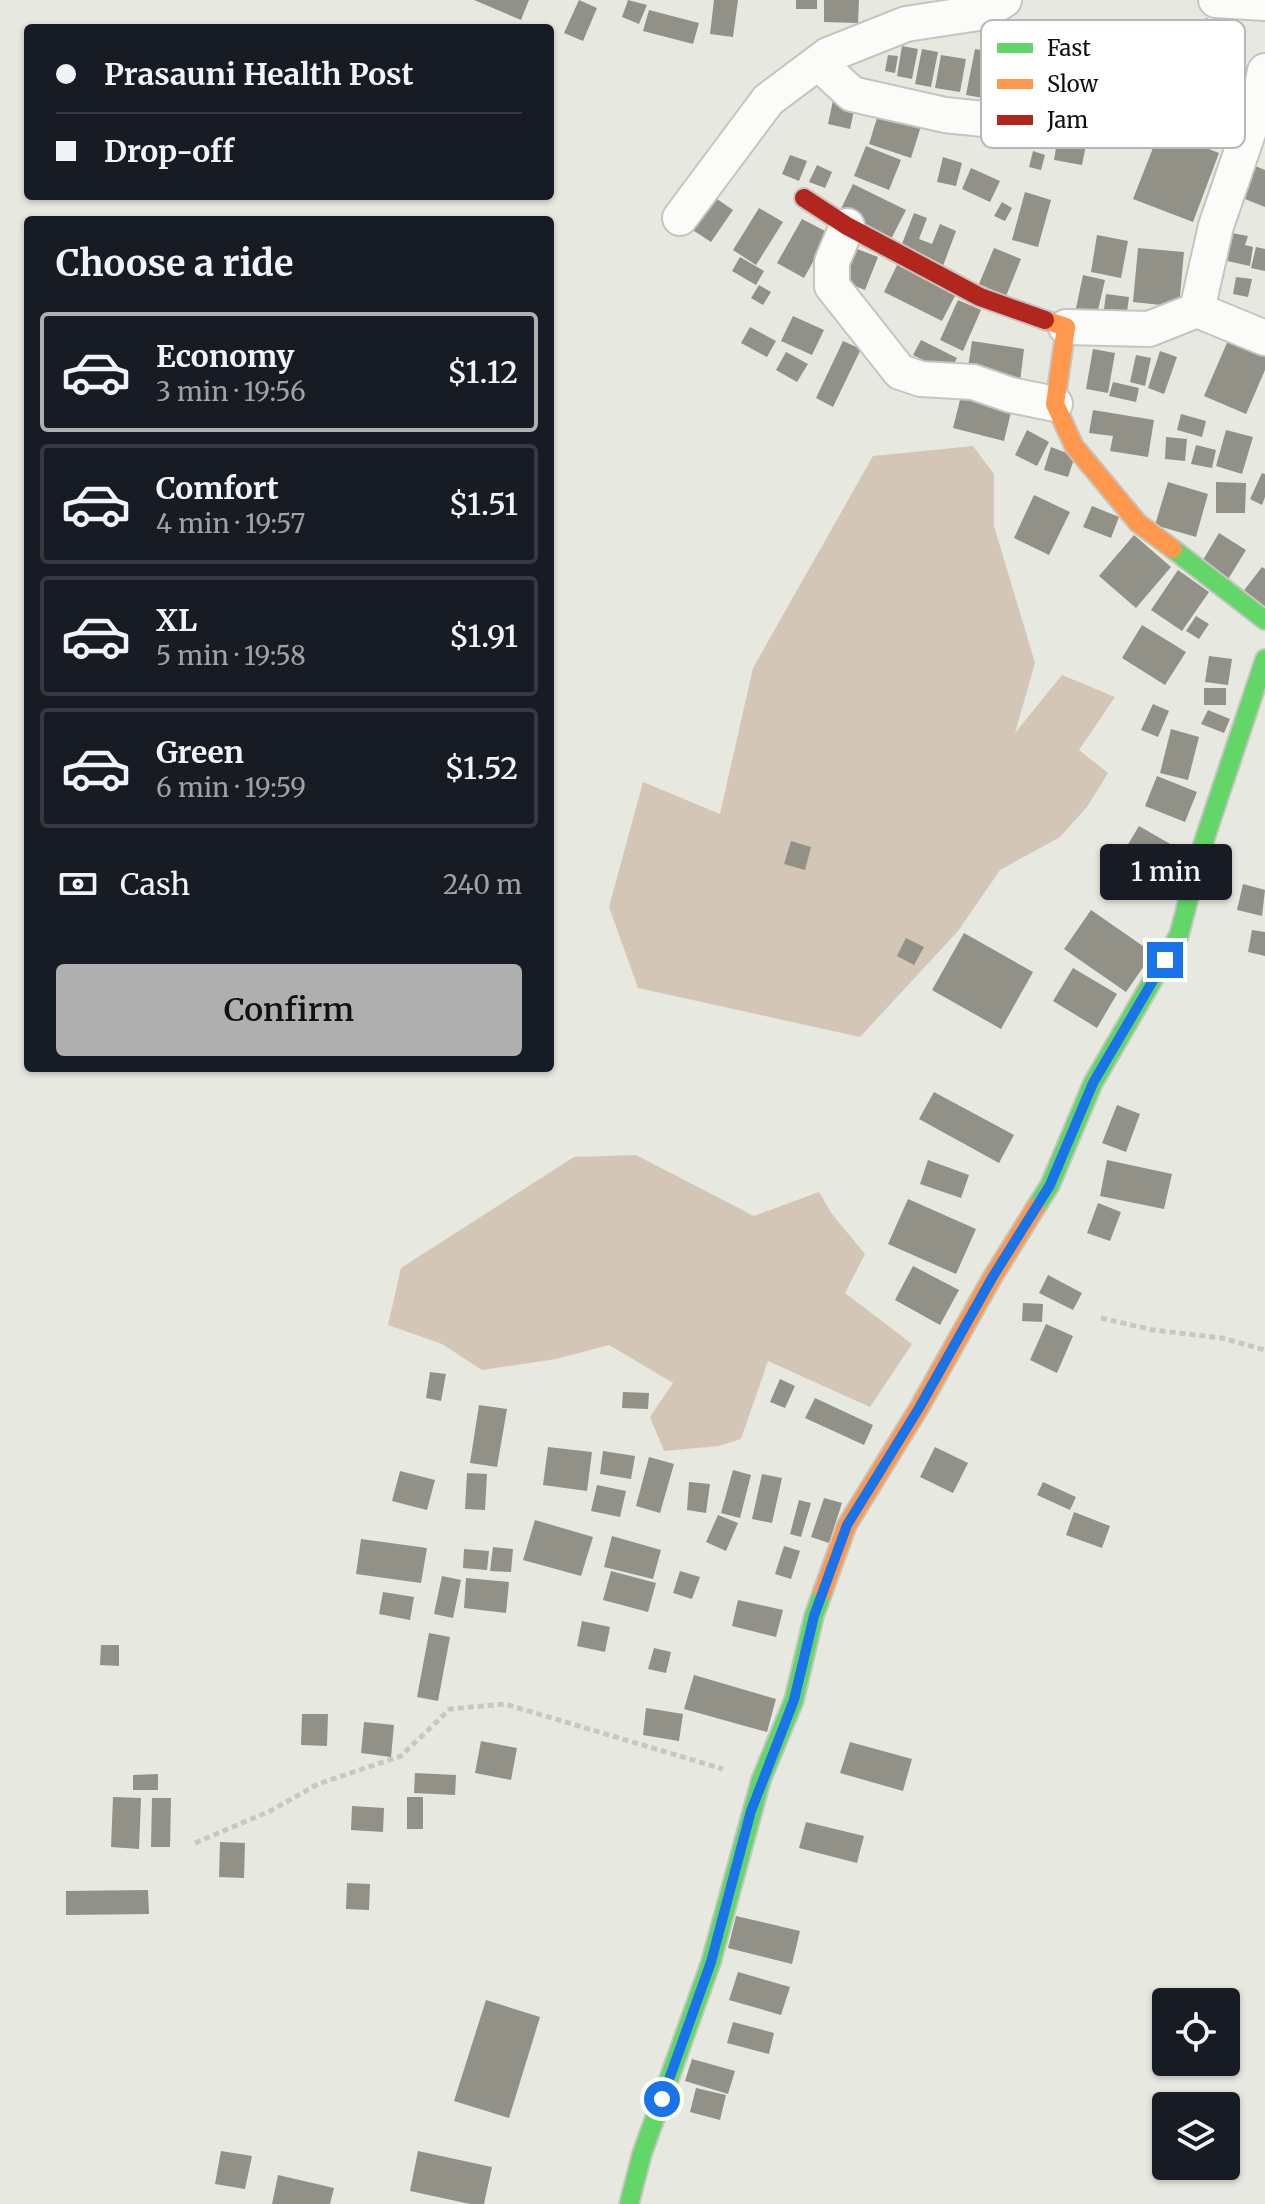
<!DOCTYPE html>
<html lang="en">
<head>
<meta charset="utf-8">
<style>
  :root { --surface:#171b24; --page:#20242c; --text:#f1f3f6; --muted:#9ea1a6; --line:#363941; --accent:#aeafae }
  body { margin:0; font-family:Merriweather,serif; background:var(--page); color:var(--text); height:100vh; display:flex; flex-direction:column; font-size:30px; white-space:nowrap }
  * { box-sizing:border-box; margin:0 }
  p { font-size:26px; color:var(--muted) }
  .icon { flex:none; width:44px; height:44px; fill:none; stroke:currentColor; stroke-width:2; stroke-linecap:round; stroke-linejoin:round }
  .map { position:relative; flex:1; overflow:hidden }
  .panel { position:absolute; left:24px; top:216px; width:530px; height:856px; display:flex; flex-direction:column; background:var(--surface); border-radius:8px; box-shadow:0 2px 6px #0004 }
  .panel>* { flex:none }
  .banner { position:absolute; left:24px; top:24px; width:530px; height:176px; border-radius:8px; box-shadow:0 2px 6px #0004; display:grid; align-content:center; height:176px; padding:0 32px; background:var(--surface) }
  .controls { position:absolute; left:1152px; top:1988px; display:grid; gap:16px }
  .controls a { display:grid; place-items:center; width:88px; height:88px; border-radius:8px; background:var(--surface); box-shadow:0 2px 6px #0004; font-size:40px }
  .end { position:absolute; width:36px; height:36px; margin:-18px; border:10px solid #1a73e8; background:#fff; box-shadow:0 0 0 4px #fff }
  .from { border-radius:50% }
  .bubble { position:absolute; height:56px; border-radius:8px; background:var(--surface); box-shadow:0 2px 6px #0004; font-size:26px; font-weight:600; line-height:56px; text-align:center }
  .banner b { display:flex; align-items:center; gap:28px; height:76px; font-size:30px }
  .banner b+b { border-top:2px solid var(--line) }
  .banner i { width:20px; height:20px; background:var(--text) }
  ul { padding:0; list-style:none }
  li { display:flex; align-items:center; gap:24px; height:120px; margin:0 16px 12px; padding:0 16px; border:4px solid var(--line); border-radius:8px }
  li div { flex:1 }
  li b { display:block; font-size:30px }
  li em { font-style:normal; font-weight:600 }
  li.selected { border-color:var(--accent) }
  li>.icon { width:72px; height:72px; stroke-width:1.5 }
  h2 { padding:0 32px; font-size:36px; line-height:96px }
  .pay { display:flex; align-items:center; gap:20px; height:88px; padding:0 32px; font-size:30px }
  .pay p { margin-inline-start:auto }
  .button { display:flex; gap:16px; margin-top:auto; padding:16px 32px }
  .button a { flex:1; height:92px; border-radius:8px; background:var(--accent); color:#111; font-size:32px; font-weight:600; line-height:92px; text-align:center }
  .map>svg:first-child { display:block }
  .forest { fill:#d4c6b6 }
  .building { fill:#929188 }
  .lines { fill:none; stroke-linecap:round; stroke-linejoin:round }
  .street-casing { stroke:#c4c5bf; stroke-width:38 }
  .fast-casing { stroke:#c4c5bf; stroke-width:22 }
  .slow-casing { stroke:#c4c5bf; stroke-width:22 }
  .jam-casing { stroke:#c4c5bf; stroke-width:22 }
  .path { stroke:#c7c7c5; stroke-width:5; stroke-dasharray:6 4; stroke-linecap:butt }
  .street { stroke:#fbfcfa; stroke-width:34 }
  .fast { stroke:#63d668; stroke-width:18 }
  .slow { stroke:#ff974d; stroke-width:18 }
  .jam { stroke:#b3261e; stroke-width:18 }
  .route { stroke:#1a73e8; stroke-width:10 }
  .key { fill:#fff; stroke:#b7b8b6; stroke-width:2 }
  .key-label { font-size:22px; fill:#10110c }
</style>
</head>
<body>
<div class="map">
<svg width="1265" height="2204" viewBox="0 0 1265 2204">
  <rect width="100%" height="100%" fill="#e7e8e0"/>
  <path class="forest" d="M973 446 994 474V526L1035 663 1015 733 1062 675 1115 697 1079 750 1108 773 1087 807 1060 837 1000 870 958 931 860 1037 638 988 609 907 643 782 720 814 753 668 873 456Z
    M636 1155 754 1216 819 1192 832 1214 865 1254 845 1293 912 1344 870 1407 768 1361 741 1439 719 1446 664 1451 650 1417 673 1383 609 1345 556 1359 482 1370 442 1344 388 1325 401 1268 574 1157Z"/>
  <path class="building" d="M474 0H529L521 20Z
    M579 0 597 8 583 41 564 33Z
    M628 0 647 5 639 24 622 17Z
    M714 0H738L733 37 710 34Z
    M796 0H817V9H796Z
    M824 0H859L858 23 824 22Z
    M649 10 699 23 693 44 643 31Z
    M996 18 1017 24 1010 48 989 42Z
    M1206 18 1228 26 1197 111 1175 103Z
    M902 46 918 49 912 79 897 76Z
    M922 49 938 52 931 87 915 84Z
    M975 49 1010 56 1001 101 966 95Z
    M888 55 898 56 895 73 885 71Z
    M941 55 966 59 960 92 935 88Z
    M834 96 856 101 850 129 828 124Z
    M880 108 923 120 911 158 869 144Z
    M1061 119 1090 125 1082 165 1054 160Z
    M1160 130 1219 153 1193 222 1133 199Z
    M866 146 901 160 889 190 854 176Z
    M1033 151 1045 155 1041 170 1029 167Z
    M790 155 807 161 799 181 782 174Z
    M943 157 962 163 956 186 937 182Z
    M817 165 832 172 825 188 809 182Z
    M1253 165 1265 170V207L1240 197Z
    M971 168 1000 181 990 202 962 189Z
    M853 184 906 210 891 239 839 213Z
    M704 190 733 210 711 242 682 223Z
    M1025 192 1051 200 1038 247 1012 240Z
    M1002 202 1012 208 1005 221 994 216Z
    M759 208 783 222 756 265 733 250Z
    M914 213 927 218 919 239 932 244 940 224 956 231 943 266 900 249Z
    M802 219 829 233 804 278 777 263Z
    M1232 233 1248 236 1245 245 1253 247 1250 266 1227 261Z
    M1097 235 1128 241 1121 278 1091 272Z
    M852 247 878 257 865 290 840 280Z
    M1256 247 1265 249V271L1251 268Z
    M994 248 1021 259 1006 296 979 284Z
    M1138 248 1184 252 1179 307 1133 302Z
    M740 257 764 271 756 285 732 271Z
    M898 263 957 292 942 321 884 292Z
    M1083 275 1105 280 1095 323 1074 318Z
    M1236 277 1252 279 1248 297 1233 294Z
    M759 285 771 292 763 305 751 298Z
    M1106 294 1129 297 1125 327 1102 324Z
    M958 300 981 310 963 351 940 340Z
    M793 316 824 330 812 355 781 341Z
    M750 327 776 341 767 357 741 343Z
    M1229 338 1265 354V370L1246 414 1204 396Z
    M921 340 957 358 949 373 913 355Z
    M843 341 861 349 833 407 816 398Z
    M972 341 1024 349 1020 382 967 374Z
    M1093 349 1115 353 1108 393 1086 389Z
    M1160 351 1177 357 1164 394 1148 388Z
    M786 352 808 364 797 382 776 370Z
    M1136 355 1151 358 1145 386 1130 382Z
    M1113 382 1139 388 1136 402 1109 396Z
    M962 392 1013 404 1004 441 953 428Z
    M1093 410 1154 420 1148 457 1110 451 1113 436 1089 433Z
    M1181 414 1206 421 1202 437 1177 430Z
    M1027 430 1049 442 1037 466 1015 455Z
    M1226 430 1253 437 1242 474 1216 466Z
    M1166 437 1187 439 1185 461 1165 459Z
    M1196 445 1216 450 1212 468 1191 464Z
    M1051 447 1075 456 1068 477 1044 470Z
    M1262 473 1265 474V497L1262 505 1250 499Z
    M1168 482 1208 494 1196 537 1155 525Z
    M1216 482 1246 483 1245 513H1216Z
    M1034 495 1070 512 1049 555 1014 538Z
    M1092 506 1119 517 1111 538 1083 527Z
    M1219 533 1246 550 1227 581 1200 565Z
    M1134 535 1171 567 1136 608 1099 576Z
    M1262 567 1265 569V610L1242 593Z
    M1178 570 1209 592 1182 631 1151 610Z
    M1196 616 1209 624 1199 639 1186 631Z
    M1142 625 1186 652 1165 685 1122 658Z
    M1209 656 1232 659 1228 685 1205 682Z
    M1204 688H1226V705H1204Z
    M1153 704 1169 711 1158 737 1141 730Z
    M1208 710 1230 719 1224 733 1201 724Z
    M1171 729 1199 737 1188 780 1160 773Z
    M1157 776 1197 792 1185 822 1145 806Z
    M1139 826 1186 853 1170 879 1124 851Z
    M791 841 811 847 805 870 784 864Z
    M1243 884 1265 890 1262 916 1237 910Z
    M1091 910 1153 953 1126 992 1064 949Z
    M1252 930 1265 932V956L1248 952Z
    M964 933 1033 972 1001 1029 932 990Z
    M906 938 924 947 914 965 897 956Z
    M1073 968 1117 994 1097 1028 1053 1001Z
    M934 1092 1014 1135 999 1163 919 1119Z
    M1117 1105 1140 1114 1126 1152 1102 1143Z
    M928 1160 969 1175 961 1198 920 1184Z
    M1107 1160 1172 1174 1164 1209 1100 1196Z
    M908 1199 976 1229 956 1274 888 1244Z
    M1098 1203 1121 1212 1110 1241 1087 1233Z
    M913 1266 959 1290 940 1325 895 1300Z
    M1048 1275 1082 1293 1073 1310 1039 1293Z
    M1023 1303 1043 1304 1042 1322 1022 1321Z
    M1046 1324 1073 1336 1057 1373 1030 1360Z
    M430 1372 446 1374 441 1401 426 1398Z
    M780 1379 795 1386 785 1408 770 1402Z
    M623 1392 649 1393 648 1409 622 1408Z
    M815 1398 873 1425 864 1445 805 1418Z
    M479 1405 507 1409 497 1467 470 1463Z
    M548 1447 592 1452 587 1491 543 1485Z
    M935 1447 968 1463 953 1493 920 1477Z
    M603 1451 635 1456 631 1479 600 1474Z
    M649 1457 674 1464 660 1513 636 1506Z
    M733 1470 751 1475 740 1518 721 1513Z
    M400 1471 435 1480 427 1510 392 1501Z
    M467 1473 487 1474 485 1510 465 1509Z
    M762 1474 782 1478 772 1523 752 1519Z
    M689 1482 710 1484 706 1513 687 1510Z
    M1043 1482 1076 1497 1070 1510 1037 1495Z
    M597 1485 626 1491 620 1517 591 1511Z
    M824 1498 842 1503 829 1543 811 1537Z
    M799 1500 811 1503 801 1537 790 1534Z
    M1074 1512 1110 1526 1102 1548 1066 1535Z
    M718 1515 738 1523 726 1551 706 1542Z
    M535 1520 593 1537 581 1576 523 1560Z
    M612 1536 661 1550 653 1579 604 1567Z
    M361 1539 427 1548 421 1583 356 1574Z
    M784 1546 800 1551 791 1579 775 1574Z
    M493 1547 513 1549 511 1572 490 1571Z
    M464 1549 489 1551 487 1570 463 1568Z
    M611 1571 656 1583 648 1612 603 1600Z
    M680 1571 700 1577 692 1599 673 1593Z
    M442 1576 461 1580 453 1618 434 1614Z
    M466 1578 509 1582 506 1613 464 1608Z
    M383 1592 414 1597 410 1620 379 1614Z
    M738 1600 783 1610 776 1637 732 1626Z
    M582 1621 610 1627 605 1652 577 1646Z
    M429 1633 450 1637 438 1701 417 1697Z
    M101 1645H119V1666L100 1665Z
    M654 1648 671 1652 666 1673 648 1669Z
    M694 1675 776 1699 767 1732 684 1709Z
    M646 1708 683 1714 679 1741 643 1735Z
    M302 1714H328L327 1746 301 1745Z
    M364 1722 394 1725 391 1757 361 1753Z
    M481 1741 517 1748 511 1780 475 1773Z
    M850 1742 912 1759 903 1791 840 1773Z
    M415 1773 456 1775 455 1795 414 1793Z
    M158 1774V1790H133V1775Z
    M113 1797 141 1798 139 1849 111 1847Z
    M407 1797H423V1829H407Z
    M152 1798H171L170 1847H151Z
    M352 1806 384 1808 383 1832 351 1830Z
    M806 1822 864 1836 857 1863 799 1848Z
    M220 1842 245 1843 244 1878 219 1877Z
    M347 1883 370 1884 369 1910 346 1909Z
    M148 1890 149 1914 66 1915V1891Z
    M736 1916 800 1931 792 1964 728 1948Z
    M738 1972 790 1987 781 2015 729 2000Z
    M486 2000 540 2017 509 2118 454 2101Z
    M733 2022 774 2033 769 2054 727 2043Z
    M692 2059 735 2071 728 2094 685 2081Z
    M696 2088 726 2095 720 2120 690 2112Z
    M221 2151 252 2156 245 2189 215 2184Z
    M418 2151 492 2167 484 2204H470L410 2191Z
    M278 2175 334 2188 330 2204H272Z"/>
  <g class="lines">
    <g class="street-casing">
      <path id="street" d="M1216 0 1265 3
        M828 55 826 70 852 94 945 115 1040 125
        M680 218 768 100 828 55 906 24 985 12 1004 0
        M847 226 832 262V286L900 372 921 379 973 382 1011 395 1055 404
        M1197 310 1265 338
        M1066 327 1149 329 1197 310 1216 226 1258 104 1265 71"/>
    </g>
    <g class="fast-casing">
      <path id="fast" d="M1173 549 1265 620
        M1036 1207 1050 1185 1093 1083 1179 935 1204 841 1265 659
        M629 2204 642 2154 711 1962 761 1780 794 1700 814 1616 823 1591"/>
    </g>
    <g class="slow-casing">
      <path id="slow" d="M1045 320 1066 327 1055 404 1074 446 1138 523 1173 549
        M823 1591 847 1525 919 1408 992 1278 1036 1207"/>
    </g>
    <g class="jam-casing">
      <path id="jam" d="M804 198 847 226 980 297 1045 320"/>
    </g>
    <path class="path" d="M1101 1318 1153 1330 1222 1338 1265 1350
      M195 1843 270 1811 318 1784 401 1756 450 1709 505 1704 723 1769"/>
    <use href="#street" class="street"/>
    <use href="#fast" class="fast"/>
    <use href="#slow" class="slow"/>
    <use href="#jam" class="jam"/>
  </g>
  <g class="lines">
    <path class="route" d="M662 2099 711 1962 751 1811 794 1700 814 1616 847 1525 919 1408 992 1278 1050 1185 1093 1083 1165 960"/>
  </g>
  <rect x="981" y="20" width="264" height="128" rx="12" class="key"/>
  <rect x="997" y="43" width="36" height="10" fill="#63d668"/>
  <rect x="997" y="79" width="36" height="10" fill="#ff974d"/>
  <rect x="997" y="115" width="36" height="10" fill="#b3261e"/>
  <g class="key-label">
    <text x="1047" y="56">Fast</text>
    <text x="1047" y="92">Slow</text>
    <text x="1047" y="128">Jam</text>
  </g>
</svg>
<div class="controls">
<a><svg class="icon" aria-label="locate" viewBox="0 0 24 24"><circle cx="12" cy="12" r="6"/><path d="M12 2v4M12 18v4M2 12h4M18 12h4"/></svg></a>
<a><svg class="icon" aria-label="layers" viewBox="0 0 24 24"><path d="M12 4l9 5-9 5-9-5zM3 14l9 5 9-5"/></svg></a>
</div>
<i class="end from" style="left:662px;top:2099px"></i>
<i class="end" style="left:1165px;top:960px"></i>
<div class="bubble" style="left:1100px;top:844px;width:132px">1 min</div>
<div class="banner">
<b><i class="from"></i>Prasauni Health Post</b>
<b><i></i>Drop-off</b>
</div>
<section class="panel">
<h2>Choose a ride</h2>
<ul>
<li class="selected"><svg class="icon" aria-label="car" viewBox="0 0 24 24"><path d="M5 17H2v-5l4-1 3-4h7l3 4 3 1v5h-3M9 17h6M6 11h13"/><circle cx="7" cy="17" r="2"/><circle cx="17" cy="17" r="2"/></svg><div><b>Economy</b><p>3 min · 19:56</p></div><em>$1.12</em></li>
<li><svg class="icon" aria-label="car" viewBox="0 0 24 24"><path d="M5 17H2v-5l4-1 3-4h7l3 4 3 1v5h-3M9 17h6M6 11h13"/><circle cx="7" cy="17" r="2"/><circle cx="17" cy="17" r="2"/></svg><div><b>Comfort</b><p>4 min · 19:57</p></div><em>$1.51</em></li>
<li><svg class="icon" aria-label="car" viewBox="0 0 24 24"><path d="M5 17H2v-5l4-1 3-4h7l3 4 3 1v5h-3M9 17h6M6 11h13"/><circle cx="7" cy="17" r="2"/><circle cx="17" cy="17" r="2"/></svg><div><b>XL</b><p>5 min · 19:58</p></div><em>$1.91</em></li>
<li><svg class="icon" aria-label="car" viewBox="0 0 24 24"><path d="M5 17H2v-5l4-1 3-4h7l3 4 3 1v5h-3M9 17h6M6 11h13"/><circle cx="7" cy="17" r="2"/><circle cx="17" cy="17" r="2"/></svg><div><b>Green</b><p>6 min · 19:59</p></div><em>$1.52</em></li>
</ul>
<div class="pay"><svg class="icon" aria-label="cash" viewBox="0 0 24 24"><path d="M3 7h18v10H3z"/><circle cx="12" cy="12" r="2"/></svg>Cash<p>240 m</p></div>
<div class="button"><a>Confirm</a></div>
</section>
</div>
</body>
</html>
